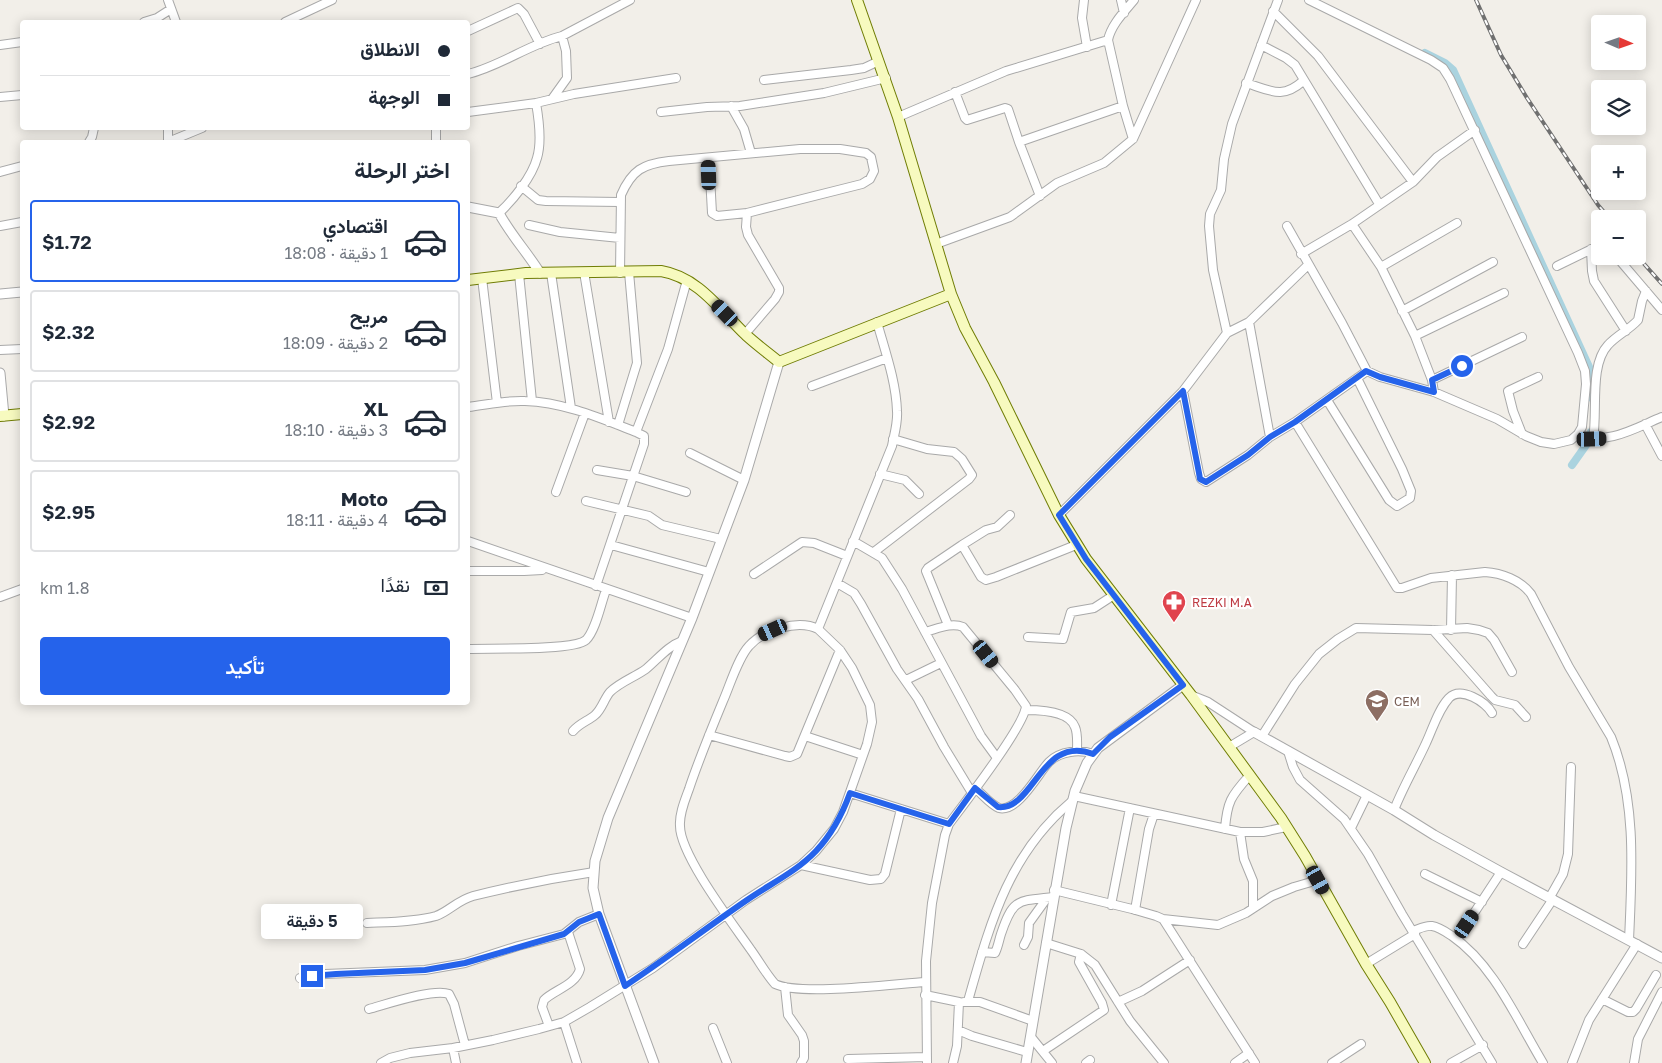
<!DOCTYPE html>
<html lang="ar">
<head>
<meta charset="utf-8">
<style>
  :root { --surface:#fff; --page:#f2f2f3; --text:#1f2937; --muted:#747a83; --line:#e0e1e3; --accent:#2563eb }
  body { margin:0; font-family:"Golos Text",Vazirmatn,sans-serif; background:var(--page); color:var(--text); direction:rtl; height:100vh; display:flex; flex-direction:column; font-size:19px; white-space:nowrap }
  * { box-sizing:border-box; margin:0 }
  p { font-size:16px; color:var(--muted) }
  .icon { flex:none; width:28px; height:28px; fill:none; stroke:currentColor; stroke-width:2; stroke-linecap:round; stroke-linejoin:round }
  .map { position:relative; flex:1; overflow:hidden; direction:ltr }
  .drawer { position:absolute; left:20px; top:140px; width:450px; height:565px; display:flex; flex-direction:column; background:var(--surface); border-radius:5px; box-shadow:0 2px 12px #0003; direction:rtl }
  .drawer>* { flex:none }
  .hud { position:absolute; left:20px; top:20px; width:450px; height:110px; border-radius:5px; box-shadow:0 2px 12px #0003; direction:rtl; display:grid; align-content:center; height:110px; padding:0 20px; background:var(--surface) }
  .needle { width:32px; rotate:92deg }
  .buttons { position:absolute; left:1591px; top:15px; display:grid; gap:10px }
  .buttons a { display:grid; place-items:center; width:55px; height:55px; border-radius:5px; background:var(--surface); box-shadow:0 2px 12px #0003; font-size:25px }
  .end { position:absolute; width:22px; height:22px; margin:-11px; border:6px solid #2563eb; background:#fff; box-shadow:0 0 0 2px #fff }
  .from { border-radius:50% }
  .bubble { position:absolute; height:35px; border-radius:5px; background:var(--surface); box-shadow:0 2px 12px #0003; font-size:16px; font-weight:600; line-height:35px; text-align:center; direction:rtl }
  .car { position:absolute; width:15px; height:30px; margin:-15px -8px; border-radius:6px; box-shadow:0 0 4px 1px #0007; background:linear-gradient(#222 24%,#8ab4d8 0 40%,#222 0 76%,#8ab4d8 0 86%,#222 0) }
  .hud b { display:flex; align-items:center; gap:18px; height:48px; font-size:19px }
  .hud b+b { border-top:1px solid var(--line) }
  .hud i { width:12px; height:12px; background:var(--text) }
  ul { padding:0; list-style:none }
  li { display:flex; align-items:center; gap:15px; height:82px; margin:0 10px 8px; padding:0 10px; border:2px solid var(--line); border-radius:5px }
  li div { flex:1 }
  li b { display:block; font-size:19px }
  li em { font-style:normal; font-weight:600 }
  li.on { border-color:var(--accent) }
  li>.icon { width:45px; height:45px; stroke-width:1.5 }
  h2 { padding:0 20px; font-size:22px; line-height:60px }
  .pay { display:flex; align-items:center; gap:12px; height:55px; padding:0 20px; font-size:19px }
  .pay p { margin-inline-start:auto }
  .cta { display:flex; gap:10px; margin-top:auto; padding:10px 20px }
  .cta a { flex:1; height:58px; border-radius:5px; background:var(--accent); color:#fff; font-size:20px; font-weight:600; line-height:58px; text-align:center }
  .map>svg:first-child { display:block }
  .lines { fill:none; stroke-linecap:round; stroke-linejoin:round }
  .canal { stroke:#aad3df; stroke-width:8 }
  .minor-casing { stroke:#a9a9a9; stroke-width:10 }
  .tertiary-casing { stroke:#a9a9a9; stroke-width:11 }
  .secondary-casing { stroke:#707d05; stroke-width:12 }
  .minor { stroke:#fff; stroke-width:8 }
  .tertiary { stroke:#fff; stroke-width:9 }
  .secondary { stroke:#f7fabf; stroke-width:10 }
  .rail-casing { stroke:#707070; stroke-width:4 }
  .rail { stroke:#fff; stroke-width:2; stroke-dasharray:5.5; stroke-linecap:butt }
  .route { stroke:#2563eb; stroke-width:6 }
  .labels { text-anchor:middle; dominant-baseline:central; stroke-width:4.5; stroke-linejoin:round; paint-order:stroke }
  .health-label { font-size:12px; fill:#be3a42; stroke:#fff; text-anchor:start }
  .education-label { font-size:12px; fill:#785e54; stroke:#fff; text-anchor:start }
</style>
</head>
<body>
<div class="map">
<svg width="1662" height="1063" viewBox="0 0 1662 1063">
  <rect width="100%" height="100%" fill="#f2efe9"/>
  <g class="lines">
    <path class="canal" d="M1425 53 1445 63 1453 70 1589 367 1591 375 1592 398
      M1572 465 1589 441 1591 432"/>
    <g class="minor-casing">
      <path id="minor" d="M168 0 176 22
        M1084 0 1082 18 1087 47
        M1121 0 1124 13
        M1273 11 1318 56 1413 182
        M144 22 157 18 171 9
        M285 22 332 0
        M468 31 518 8 524 14 540 44
        M0 45 22 42
        M1261 45 1286 58 1295 65 1379 204
        M468 74C501 66 529 44 562 36L630 0
        M764 80 851 70 864 68 879 61
        M1246 83C1270 90 1282 100 1303 81
        M955 92 965 118 967 120 1005 108 1008 109 1019 142
        M0 97 22 95
        M552 99 567 78 566 51 562 36
        M536 103 574 94 676 78
        M731 106 744 129 751 153
        M468 112 536 103C539 120 542 142 537 158 532 177 513 200 499 213
        M661 112 707 107 740 106 824 93 886 78
        M898 117 1006 71 1108 40
        M168 128V142L202 128
        M1133 139 1123 106 1108 40C1111 25 1124 12 1134 0
        M89 142 92 137 94 128
        M436 142V128
        M709 158 712 213 717 216 747 213
        M0 172 22 166
        M521 186 538 200 546 201 620 202
        M1040 196 1019 142 1123 106
        M1352 224 1381 267 1415 336 1432 380 1434 392
        M529 225 560 232 620 238
        M0 226 22 222
        M1287 226 1342 323 1367 371 1380 377 1434 392 1497 419 1526 436 1541 442 1554 444 1571 440 1578 434 1582 427 1586 384 1585 371 1578 353 1450 79 1443 68 1431 60 1309 0
        M936 244 1010 217 1057 183 1104 163 1133 139 1196 0
        M1591 249 1592 271 1594 281 1626 331
        M1301 254 1352 224 1413 182 1437 157 1475 130
        M1616 256 1662 310
        M1557 266 1600 245
        M1381 267 1457 223
        M584 272 609 422
        M551 273 571 408
        M620 273 621 195C632 170 643 164 669 161L800 149H840L866 153 871 157 874 171 870 179 862 184 747 213 746 227 748 235 779 288V292L775 299 745 334
        M519 274 532 401
        M482 278 497 403
        M1402 311 1493 262
        M877 322C885 351 896 381 897 411 898 423 894 435 892 446L818 629C798 619 763 630 749 646 738 658 730 685 723 701 711 730 699 759 689 789 685 800 679 814 680 826 680 855 733 924 751 950 759 961 766 974 775 984 800 996 894 984 925 982
        M1249 322 1270 437
        M1227 333 1213 270 1209 226 1210 214 1221 190 1224 159 1232 124 1278 0
        M1415 336 1504 293
        M0 350 22 349
        M1432 380 1522 337
        M812 386 887 358
        M1183 391 1199 473 1201 479 1206 482 1248 455 1270 437 1295 422 1367 371
        M1327 400 1389 500 1397 506 1410 498 1411 491 1402 469 1357 378
        M468 407C486 405 506 400 525 401 563 402 600 418 636 432L644 436V444L596 586
        M1295 422 1397 588H1402L1431 578 1485 572C1501 573 1521 580 1531 594L1569 667 1611 737C1637 800 1632 873 1629 940
        M1645 424 1662 456
        M618 425 637 363 629 272
        M636 432 668 349 687 280
        M1522 434 1513 411 1508 391 1538 377
        M1578 434C1607 446 1635 428 1662 417
        M1593 439C1598 412 1589 365 1608 345 1617 335 1629 330 1638 320L1642 301 1646 291
        M690 453 744 480
        M597 470 633 476 686 492
        M880 474 905 480 919 494
        M556 492 585 413
        M586 501 649 516 662 525 721 539
        M1059 515 1183 391 1227 333 1249 322 1308 265
        M468 541 692 618
        M853 541 882 558 902 589 981 736 997 758
        M611 545 709 572
        M962 545 986 530 997 527 1010 515
        M874 552 969 479 972 475 962 459 954 452 927 449 893 439
        M468 571H524L542 570
        M754 574 802 542 814 543 847 556
        M837 583 854 593 861 604 897 669 918 699 944 747 972 793
        M0 597 22 589
        M948 625 926 571 928 568 962 545 981 577 986 580 996 577 1076 545
        M1433 630 1491 696 1495 700 1515 705 1526 717
        M1451 630 1452 575
        M925 632C937 629 951 622 963 627L1015 690 1026 706C1025 725 964 804 949 824L945 835 932 903 926 961 927 1063
        M1028 637 1063 639 1071 612 1094 608 1114 595
        M468 649C488 648 574 651 586 640 596 630 601 603 606 590
        M906 680 941 663
        M1193 696 1208 702 1254 732 1229 747
        M1026 710C1041 710 1069 711 1075 727 1078 734 1077 743 1077 751
        M573 731C580 723 588 721 595 715 602 709 604 699 610 692 620 682 635 677 646 669 658 659 668 646 682 641
        M709 735 785 756 790 757 797 754 840 650
        M805 736 863 755
        M1262 736 1295 684 1319 654 1338 639 1356 628 1433 630 1467 628 1479 630 1488 633 1494 640 1512 672
        M1288 751 1293 767 1300 780 1344 819 1368 854 1402 914 1492 1063
        M975 788C982 794 991 805 999 808 1018 813 1039 772 1049 762 1060 751 1080 749 1093 754
        M850 793 949 824
        M1074 796 1240 832H1263L1286 827
        M1394 810C1403 787 1416 765 1426 743 1433 728 1438 710 1449 698 1461 686 1486 702 1492 713
        M1351 828 1367 795
        M1225 829C1227 802 1231 796 1249 776
        M1240 832 1244 859 1253 881V907
        M801 865 870 880 881 879 885 874 901 809
        M1425 874 1482 902
        M1054 890 1132 909 1156 916 1163 919 1255 1063
        M1550 897 1563 874 1568 854 1571 767
        M1111 905 1130 808
        M1135 910 1149 829 1154 814
        M1163 919 1218 925 1246 913 1272 896 1294 887 1318 880
        M367 923C389 922 414 922 436 916 448 912 458 900 473 896 513 886 553 878 594 872
        M1413 931C1419 929 1425 925 1432 926 1439 927 1446 932 1452 936 1494 965 1517 1020 1543 1063
        M1457 939 1501 872
        M1046 943 1081 954 1095 965 1130 1021 1164 1063
        M1523 944 1553 899
        M1024 945 1028 937 1029 923 1047 898
        M982 952 995 953C998 947 999 940 1001 934 1013 898 1018 901 1053 897
        M1366 964 1415 934
        M300 978 325 974 425 970 465 963 518 946 564 934 579 922 599 914
        M785 987 788 1015 802 1035 804 1041V1058L801 1063
        M925 995 959 1002 957 1046 953 1063
        M1602 999 1628 1012H1633L1636 1009 1656 975
        M968 1001C990 924 1008 854 1072 801
        M964 1002H980L1033 1021
        M1118 1002 1142 991 1190 960
        M369 1009C387 1004 434 988 449 994L454 1004 465 1045
        M564 1022 577 1063
        M549 1026 542 1007 544 1000C554 990 576 985 580 969L568 932
        M713 1028 727 1063
        M958 1030 972 1036 1027 1052
        M1031 1037 1052 1063
        M453 1048 456 1063
        M1043 1051 1104 1010 1102 1003 1079 962 1081 954
        M848 1059 927 1057
        M381 1063 390 1058 410 1053 453 1048 493 1040 539 1029 564 1022 590 1007 653 968 746 900 801 865 816 851 834 829 843 812 867 744 872 722 870 705 852 668 840 650 818 629
        M1086 1063 1090 1060
        M1235 1063 1249 1053
        M1332 1063 1361 1044
        M1451 1063 1483 1045
        M1572 1063 1589 1020 1637 944
        M1634 1063 1638 1039 1662 992"/>
    </g>
    <g class="tertiary-casing">
      <path id="tertiary" d="M468 207 499 213C510 234 527 252 540 273
        M0 294 22 292
        M0 373 4 416
        M1254 732 1394 810 1434 835 1501 872 1662 958
        M654 1063 599 914 593 888 595 861 608 818 692 618 744 480 779 362
        M1026 1063 1066 828 1075 791 1087 763 1098 748 1183 685"/>
    </g>
    <g class="secondary-casing">
      <path id="secondary" d="M857 0 898 117 951 294 965 328 994 382 1059 515 1086 559 1191 695 1281 818 1305 856 1366 964 1390 1002 1425 1063
        M468 280 526 273 661 271C698 277 720 310 746 335 757 345 768 353 779 362L951 294
        M0 416 22 414"/>
    </g>
    <use href="#minor" class="minor"/>
    <use href="#tertiary" class="tertiary"/>
    <use href="#secondary" class="secondary"/>
    <g class="rail-casing">
      <path id="rail" d="M1476 0 1501 55 1527 98 1598 205 1610 219
        M1637 256 1662 284"/>
    </g>
    <use href="#rail" class="rail"/>
  </g>
  <g class="lines">
    <path class="route" d="M312 976 336 974 425 970 465 963 564 934 579 922 599 914 625 986C667 958 706 928 747 900 770 884 796 872 816 851 832 834 842 815 850 793L949 824 975 788 998 807C1034 811 1041 734 1093 754L1110 737 1183 685 1086 559 1059 515 1183 391 1199 473 1200 479 1206 482 1248 455 1270 437 1295 422 1366 371 1380 377 1434 392 1432 380 1462 366"/>
  </g>
  <defs>
    <g id="pharmacy-pin" transform="scale(1.25)"><path d="M0 17L-7.5 6A9.5 9.5 0 1 1 7.5 6Z" fill="#e0444e" stroke="#fff"/><path d="M-2-6h4v4h4v4h-4v4h-4v-4h-4v-4h4Z" fill="#fff"/></g>
    <g id="school-pin" transform="scale(1.25)"><path d="M0 17L-7.5 6A9.5 9.5 0 1 1 7.5 6Z" fill="#8d6e63" stroke="#fff"/><path d="M0-5L7-2L0 1L-7-2ZM-4 1L0 2.5L4 1V4Q0 6-4 4Z" fill="#fff"/></g>
  </defs>
  <g fill-rule="evenodd">
    <use href="#pharmacy-pin" x="1174" y="602"/>
    <use href="#school-pin" x="1377" y="701"/>
  </g>
  <g class="labels">
    <g class="health-label">
      <text x="1192" y="602">REZKI M.A</text>
    </g>
    <g class="education-label">
      <text x="1394" y="701">CEM</text>
    </g>
  </g>
</svg>
<div class="buttons">
<a><svg class="needle" viewBox="-14 -14 28 28"><path d="M0-13l5 13h-10z" fill="#e53935"/><path d="M0 13l5-13h-10z" fill="#747a83"/></svg></a>
<a><svg class="icon" aria-label="layers" viewBox="0 0 24 24"><path d="M12 4l9 5-9 5-9-5zM3 14l9 5 9-5"/></svg></a>
<a>+</a>
<a>−</a>
</div>
<i class="end from" style="left:1462px;top:366px"></i>
<i class="end" style="left:312px;top:976px"></i>
<div class="bubble" style="left:261px;top:904px;width:102px">5 دقيقة</div>
<i class="car" style="left:709px;top:175px;rotate:358deg"></i>
<i class="car" style="left:725px;top:313px;rotate:316deg"></i>
<i class="car" style="left:1592px;top:439px;rotate:88deg"></i>
<i class="car" style="left:773px;top:630px;rotate:246deg"></i>
<i class="car" style="left:986px;top:654px;rotate:141deg"></i>
<i class="car" style="left:1318px;top:880px;rotate:151deg"></i>
<i class="car" style="left:1467px;top:924px;rotate:34deg"></i>
<div class="hud">
<b><i class="from"></i>الانطلاق</b>
<b><i></i>الوجهة</b>
</div>
<section class="drawer">
<h2>اختر الرحلة</h2>
<ul>
<li class="on"><svg class="icon" aria-label="car" viewBox="0 0 24 24"><path d="M5 17H2v-5l4-1 3-4h7l3 4 3 1v5h-3M9 17h6M6 11h13"/><circle cx="7" cy="17" r="2"/><circle cx="17" cy="17" r="2"/></svg><div><b>اقتصادي</b><p>1 دقيقة · 18:08</p></div><em>$1.72</em></li>
<li><svg class="icon" aria-label="car" viewBox="0 0 24 24"><path d="M5 17H2v-5l4-1 3-4h7l3 4 3 1v5h-3M9 17h6M6 11h13"/><circle cx="7" cy="17" r="2"/><circle cx="17" cy="17" r="2"/></svg><div><b>مريح</b><p>2 دقيقة · 18:09</p></div><em>$2.32</em></li>
<li><svg class="icon" aria-label="car" viewBox="0 0 24 24"><path d="M5 17H2v-5l4-1 3-4h7l3 4 3 1v5h-3M9 17h6M6 11h13"/><circle cx="7" cy="17" r="2"/><circle cx="17" cy="17" r="2"/></svg><div><b>XL</b><p>3 دقيقة · 18:10</p></div><em>$2.92</em></li>
<li><svg class="icon" aria-label="car" viewBox="0 0 24 24"><path d="M5 17H2v-5l4-1 3-4h7l3 4 3 1v5h-3M9 17h6M6 11h13"/><circle cx="7" cy="17" r="2"/><circle cx="17" cy="17" r="2"/></svg><div><b>Moto</b><p>4 دقيقة · 18:11</p></div><em>$2.95</em></li>
</ul>
<div class="pay"><svg class="icon" aria-label="cash" viewBox="0 0 24 24"><path d="M3 7h18v10H3z"/><circle cx="12" cy="12" r="2"/></svg>نقدًا<p>1.8 km</p></div>
<div class="cta"><a>تأكيد</a></div>
</section>
</div>
</body>
</html>
